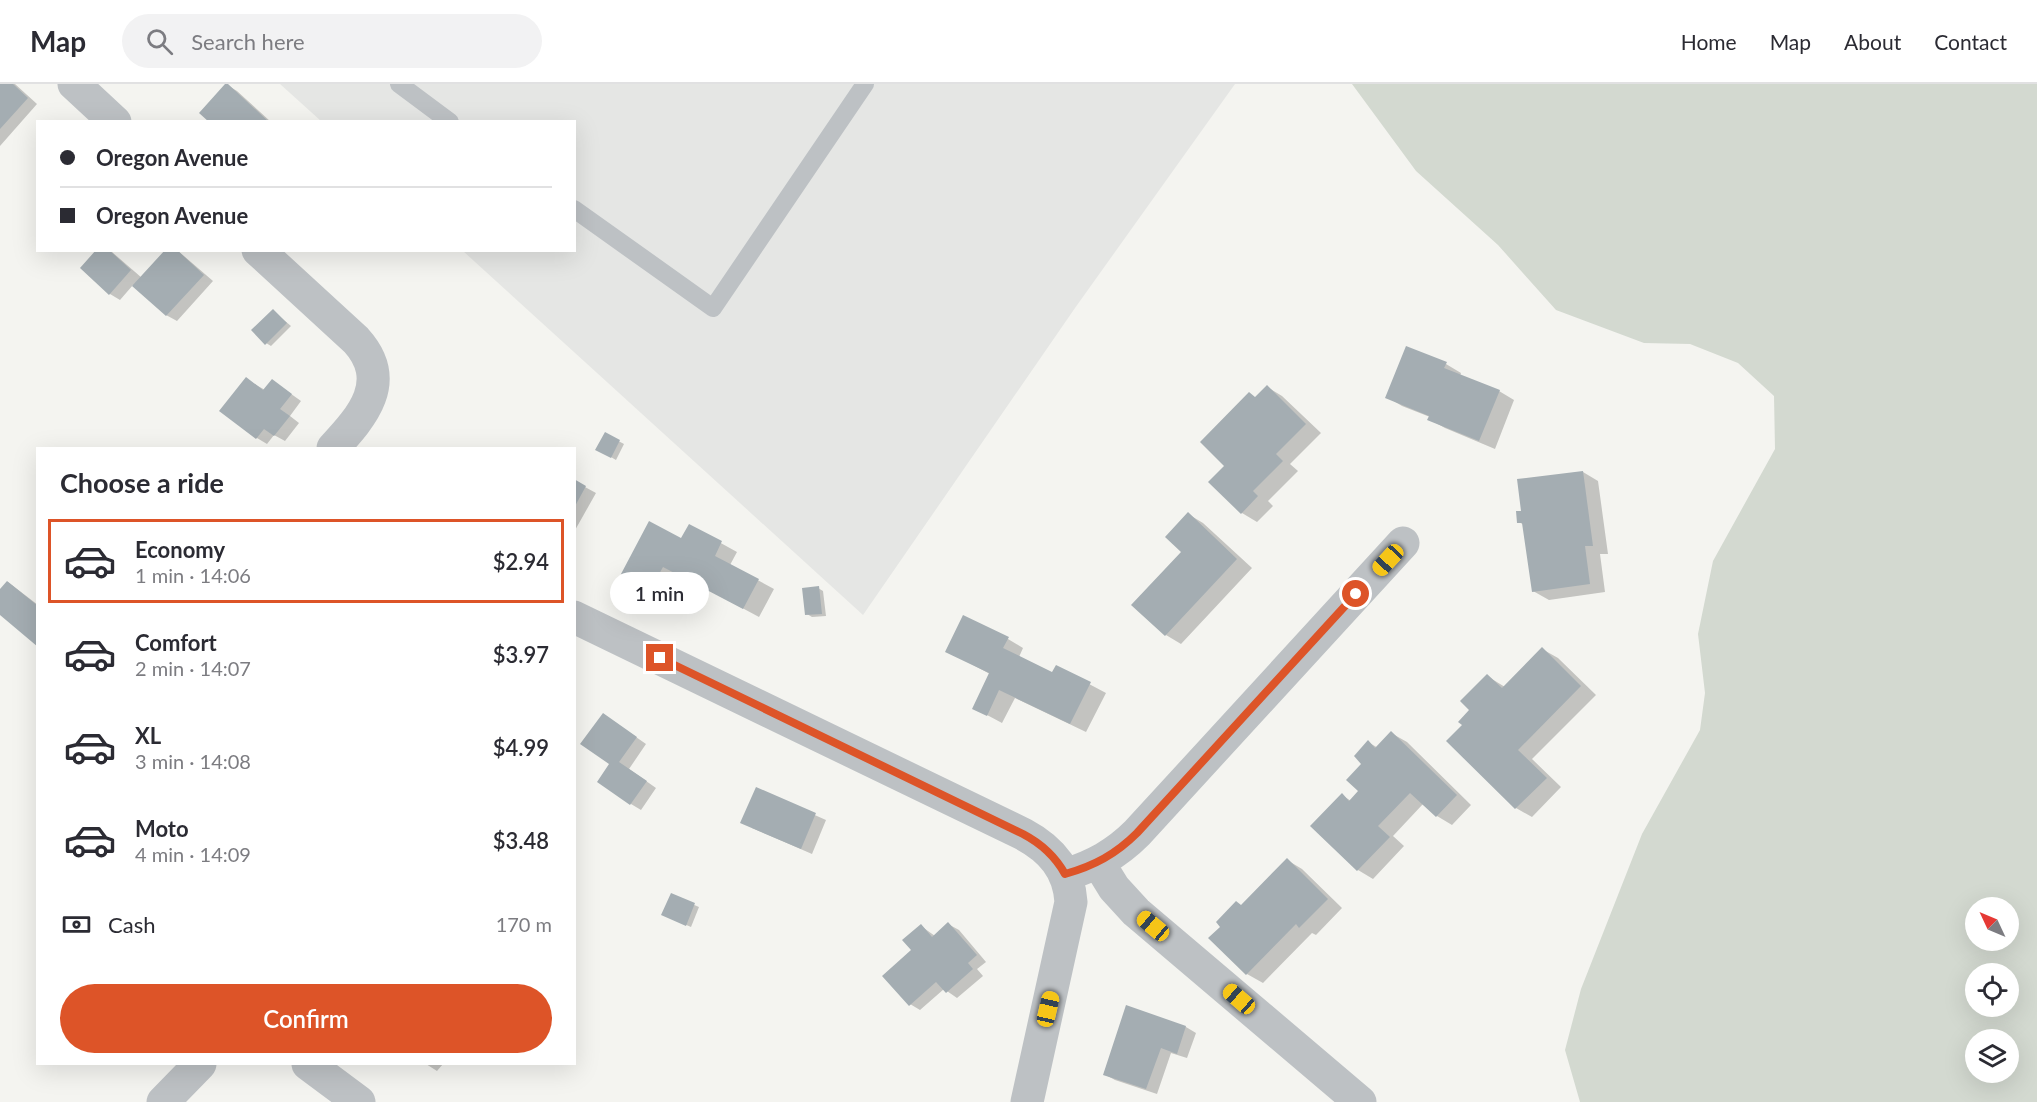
<!DOCTYPE html>
<html lang="en">
<head>
<meta charset="utf-8">
<style>
  :root { --surface:#fff; --page:#f2f2f3; --text:#2b2b33; --muted:#7c7c81; --line:#e1e1e2; --accent:#dd5428 }
  body { margin:0; font-family:Lato,sans-serif; background:var(--page); color:var(--text); height:100vh; display:flex; flex-direction:column; font-size:22px; white-space:nowrap }
  * { box-sizing:border-box; margin:0 }
  p { font-size:20px; color:var(--muted) }
  .icon { flex:none; width:33px; height:33px; fill:none; stroke:currentColor; stroke-width:2; stroke-linecap:round; stroke-linejoin:round }
  .map { position:relative; flex:1; overflow:hidden }
  .details { position:absolute; left:36px; top:363px; width:540px; height:618px; display:flex; flex-direction:column; background:var(--surface); border-radius:0px; box-shadow:0 6px 24px #0002 }
  .details>* { flex:none }
  .guide { position:absolute; left:36px; top:36px; width:540px; height:132px; border-radius:0px; box-shadow:0 6px 24px #0002; display:grid; align-content:center; height:132px; padding:0 24px; background:var(--surface) }
  .needle { width:39px; rotate:314deg }
  .buttons { position:absolute; left:1965px; top:813px; display:grid; gap:12px }
  .buttons a { display:grid; place-items:center; width:54px; height:54px; border-radius:50%; background:var(--surface); box-shadow:0 6px 24px #0002; font-size:30px }
  .end { position:absolute; width:27px; height:27px; margin:-14px; border:8px solid #dd5428; background:#fff; box-shadow:0 0 0 3px #fff }
  .from { border-radius:50% }
  .bubble { position:absolute; height:42px; border-radius:21px; background:var(--surface); box-shadow:0 6px 24px #0002; font-size:20px; font-weight:600; line-height:42px; text-align:center }
  .car { position:absolute; width:18px; height:36px; margin:-18px -9px; border-radius:8px; box-shadow:0 0 4px 2px #0007; background:linear-gradient(#f5c518 24%,#345 0 40%,#f5c518 0 76%,#345 0 86%,#f5c518 0) }
  .guide b { display:flex; align-items:center; gap:21px; height:57px; font-size:22px }
  .guide b+b { border-top:2px solid var(--line) }
  .guide i { width:15px; height:15px; background:var(--text) }
  ul { padding:0; list-style:none }
  li { display:flex; align-items:center; gap:18px; height:84px; margin:0 12px 9px; padding:0 12px; border:3px solid transparent; border-radius:0px }
  li div { flex:1 }
  li b { display:block; font-size:22px }
  li em { font-style:normal; font-weight:600 }
  li.selected { border-color:var(--accent) }
  li>.icon { width:54px; height:54px; stroke-width:1.5 }
  h2 { padding:0 24px; font-size:27px; line-height:72px }
  .pay { display:flex; align-items:center; gap:15px; height:66px; padding:0 24px; font-size:22px }
  .pay p { margin-inline-start:auto }
  .primary-button { display:flex; gap:12px; margin-top:auto; padding:12px 24px }
  .primary-button a { flex:1; height:69px; border-radius:36px; background:var(--accent); color:#fff; font-size:24px; font-weight:600; line-height:69px; text-align:center }
  header { display:flex; align-items:center; gap:36px; box-sizing:border-box; height:84px; padding:0 30px; background:var(--surface); border-bottom:2px solid var(--line) }
  header strong { font-size:28px }
  nav { display:flex; gap:33px; margin-inline-start:auto; font-size:21px }
  .search { width:420px; height:54px; background:var(--page); display:flex; align-items:center; gap:15px; box-sizing:border-box; padding:0 21px; border-radius:33px; color:var(--muted); font-size:22px }
  .map>svg:first-child { display:block }
  .built { fill:#e5e6e4 }
  .green { fill:#d3d9d0; fill-rule:evenodd }
  .shadow { fill:#0003 }
  .building { fill:#a4adb2 }
  .lines { fill:none; stroke-linecap:round; stroke-linejoin:round }
  .lane { stroke:#bdc1c4; stroke-width:18 }
  .street { stroke:#bdc1c4; stroke-width:33 }
  .route { stroke:#dd5428; stroke-width:8 }
</style>
</head>
<body>
<header>
<strong>Map</strong>
<div class="search"><svg class="icon" aria-label="search" viewBox="0 0 24 24"><circle cx="10" cy="10" r="6"/><path d="M15 15l6 6"/></svg>Search here</div>
<nav><a>Home</a><a>Map</a><a>About</a><a>Contact</a></nav>
</header>
<div class="map">
<svg width="2037" height="1018" viewBox="0 0 2037 1018">
  <rect width="100%" height="100%" fill="#f4f4f0"/>
  <path class="built" d="M280 0H1235L1075 224 863 531 463 167 574 166V38L321 37Z"/>
  <path class="green" d="M1352 0H2037V1018H1580L1565 966 1581 905 1642 750 1700 646 1705 609 1698 550 1713 477 1775 365 1774 312 1738 279 1690 260 1644 259 1556 226 1498 161 1416 87ZM1976 824H2008V856H1976ZM1976 890H2008V922H1976ZM1976 956H2008V988H1976Z"/>
  <path class="shadow" d="M0 0H15L37 20 0 62Z
    M227 1 237 7 271 38H211Z
    M98 166 112 168 142 194 177 166 213 197 177 237 166 231 133 201 120 216 110 210Z
    M273 227 291 242 271 262 266 259Z
    M1446 280 1461 289 1460 292 1499 307 1514 316 1495 365 1445 344 1429 335 1430 333 1402 322 1387 313Z
    M246 295 265 306 273 297 301 317 290 332 299 339 285 357 274 351 267 360 257 354Z
    M1267 303 1282 312 1321 349 1290 380 1298 387 1268 417 1273 422 1257 438 1242 429 1226 382 1249 310 1256 314Z
    M605 350 624 360 616 376 597 365Z
    M1583 388 1598 397 1608 470H1600L1605 508 1549 516 1533 507 1524 441 1519 438 1522 428Z
    M574 397 596 409 574 448Z
    M1188 430 1203 439 1252 484 1181 560 1166 551 1183 468Z
    M690 442 737 468 730 481 774 505 759 533 679 490 666 514 638 499 682 456Z
    M8 498 38 521V562L0 529V507Z
    M818 504 823 507 826 532 812 533 807 530Z
    M1008 555 1023 564 1019 573 1053 590 1057 583 1106 609 1086 648 1015 614 1002 639 974 624 990 590 947 567Z
    M1542 565 1558 574 1596 611 1532 675 1561 703 1532 733 1516 724 1448 657 1464 641 1487 592 1505 603Z
    M613 637 646 660 629 685 656 704 641 726 631 720 612 680Z
    M1391 649 1407 658 1471 721 1452 741 1437 732 1423 720 1393 752 1404 762 1373 795 1358 786 1342 711 1351 717 1361 707 1368 658 1378 664Z
    M756 705 826 736 812 770 752 744Z
    M1287 776 1302 785 1342 824 1316 851 1312 849 1263 899 1247 890 1211 854Z
    M671 811 699 823 691 843 668 833Z
    M948 840 959 846 986 878 977 885 983 892 957 914 944 905 920 926 910 920 913 866 921 842 935 852Z
    M1127 923 1186 943 1196 949 1187 974 1171 969 1157 1010 1115 996 1104 990Z
    M426 980H443L437 987Z"/>
  <path class="building" d="M0 0H13L28 14 0 45Z
    M225 0H228L269 38H209L199 29Z
    M96 166H109L131 186 109 211 80 184Z
    M165 166H177L204 191 166 232 132 202Z
    M273 225 287 239 265 261 251 246Z
    M1406 262 1447 278 1444 284 1500 306 1479 357 1427 336 1429 332 1385 314Z
    M246 293 263 306 272 295 292 310 280 325 290 332 274 352 264 345 256 355 219 327Z
    M1267 301 1306 340 1276 370 1283 377 1253 407 1258 412 1241 430 1208 398 1224 382 1200 358 1249 308 1255 313Z
    M605 348 620 356 611 374 595 366Z
    M1583 387 1593 462H1585L1590 500 1532 508 1522 439H1517L1516 427H1521L1517 395Z
    M574 395 586 402 574 424Z
    M1188 428 1237 475 1165 552 1131 521 1181 468 1165 453Z
    M649 437 681 454 689 440 722 457 715 472 759 495 743 525 663 483 650 506 621 490Z
    M7 497 38 522V563L0 531V505Z
    M819 502 822 530 805 531 802 504Z
    M963 531 1009 553 1003 564 1052 588 1056 581 1091 598 1070 640 999 606 987 632 972 625 989 589 945 568Z
    M1542 563 1581 602 1518 666 1547 694 1515 725 1446 657 1462 641 1458 638 1469 626 1460 617 1487 590 1502 604Z
    M603 629 637 653 619 678 647 697 630 721 597 698 609 680 580 660Z
    M1391 647 1457 711 1436 733 1410 709 1378 742 1390 753 1357 787 1310 742 1342 709 1349 717 1358 707 1346 696 1361 680 1354 672 1368 656 1375 664Z
    M756 703 816 729 801 765 740 739Z
    M1287 774 1328 815 1299 844 1296 840 1246 891 1208 854 1220 843 1216 838 1236 817 1241 821Z
    M671 809 695 819 686 842 661 831Z
    M948 838 977 871 968 879 973 885 946 909 936 898 909 922 882 892 911 866 902 856 921 840 932 853Z
    M1126 921 1186 942 1177 970 1161 964 1146 1005 1103 991Z"/>
  <g class="lines">
    <path class="lane" d="M399 0 450 38
      M574 125 713 224 865 0"/>
    <path class="street" d="M74 0 115 38
      M258 166 356 256C393 297 363 332 333 364
      M574 533 1023 750C1051 765 1069 785 1071 818L1027 1018
      M1098 778 1114 804 1136 828 1360 1018
      M1065 791C1094 782 1116 770 1137 749L1403 459
      M308 980 359 1018
      M163 1018 200 980"/>
  </g>
  <g class="lines">
    <path class="route" d="M660 574 1023 750C1042 760 1055 772 1065 790 1094 782 1116 770 1137 749L1356 510"/>
  </g>
</svg>
<div class="buttons">
<a><svg class="needle" viewBox="-14 -14 28 28"><path d="M0-13l5 13h-10z" fill="#e53935"/><path d="M0 13l5-13h-10z" fill="#7c7c81"/></svg></a>
<a><svg class="icon" aria-label="locate" viewBox="0 0 24 24"><circle cx="12" cy="12" r="6"/><path d="M12 2v4M12 18v4M2 12h4M18 12h4"/></svg></a>
<a><svg class="icon" aria-label="layers" viewBox="0 0 24 24"><path d="M12 4l9 5-9 5-9-5zM3 14l9 5 9-5"/></svg></a>
</div>
<i class="end from" style="left:1356px;top:510px"></i>
<i class="end" style="left:660px;top:574px"></i>
<div class="bubble" style="left:610px;top:488px;width:99px">1 min</div>
<i class="car" style="left:1388px;top:476px;rotate:223deg"></i>
<i class="car" style="left:1153px;top:842px;rotate:310deg"></i>
<i class="car" style="left:1239px;top:915px;rotate:311deg"></i>
<i class="car" style="left:1048px;top:925px;rotate:13deg"></i>
<div class="guide">
<b><i class="from"></i>Oregon Avenue</b>
<b><i></i>Oregon Avenue</b>
</div>
<section class="details">
<h2>Choose a ride</h2>
<ul>
<li class="selected"><svg class="icon" aria-label="car" viewBox="0 0 24 24"><path d="M5 17H2v-5l4-1 3-4h7l3 4 3 1v5h-3M9 17h6M6 11h13"/><circle cx="7" cy="17" r="2"/><circle cx="17" cy="17" r="2"/></svg><div><b>Economy</b><p>1 min · 14:06</p></div><em>$2.94</em></li>
<li><svg class="icon" aria-label="car" viewBox="0 0 24 24"><path d="M5 17H2v-5l4-1 3-4h7l3 4 3 1v5h-3M9 17h6M6 11h13"/><circle cx="7" cy="17" r="2"/><circle cx="17" cy="17" r="2"/></svg><div><b>Comfort</b><p>2 min · 14:07</p></div><em>$3.97</em></li>
<li><svg class="icon" aria-label="car" viewBox="0 0 24 24"><path d="M5 17H2v-5l4-1 3-4h7l3 4 3 1v5h-3M9 17h6M6 11h13"/><circle cx="7" cy="17" r="2"/><circle cx="17" cy="17" r="2"/></svg><div><b>XL</b><p>3 min · 14:08</p></div><em>$4.99</em></li>
<li><svg class="icon" aria-label="car" viewBox="0 0 24 24"><path d="M5 17H2v-5l4-1 3-4h7l3 4 3 1v5h-3M9 17h6M6 11h13"/><circle cx="7" cy="17" r="2"/><circle cx="17" cy="17" r="2"/></svg><div><b>Moto</b><p>4 min · 14:09</p></div><em>$3.48</em></li>
</ul>
<div class="pay"><svg class="icon" aria-label="cash" viewBox="0 0 24 24"><path d="M3 7h18v10H3z"/><circle cx="12" cy="12" r="2"/></svg>Cash<p>170 m</p></div>
<div class="primary-button"><a>Confirm</a></div>
</section>
</div>
</body>
</html>
